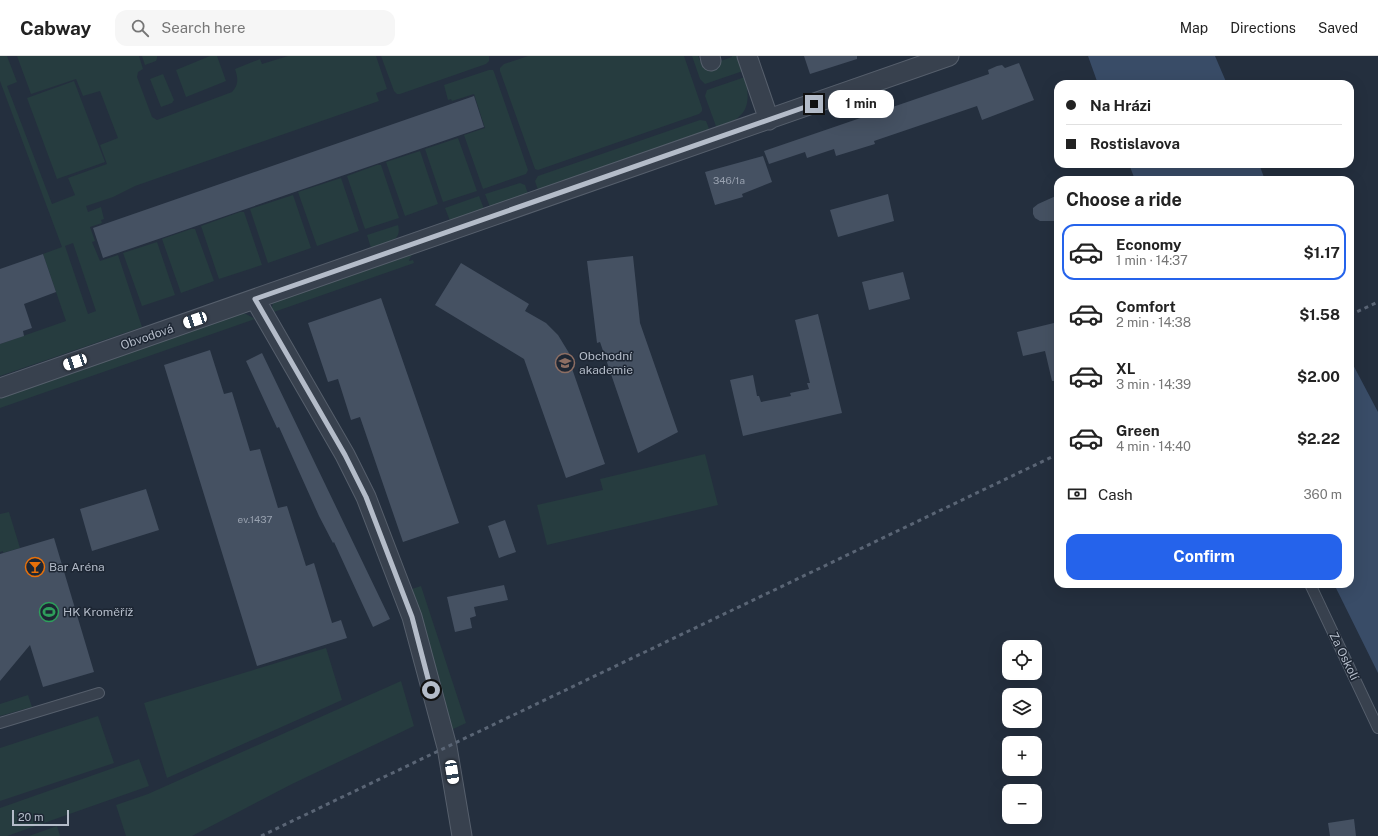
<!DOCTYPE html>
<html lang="en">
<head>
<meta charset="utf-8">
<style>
  :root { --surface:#fff; --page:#f6f6f6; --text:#222; --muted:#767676; --line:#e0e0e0; --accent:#2563eb }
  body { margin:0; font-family:"Public Sans",sans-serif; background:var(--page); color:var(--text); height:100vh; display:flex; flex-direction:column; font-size:15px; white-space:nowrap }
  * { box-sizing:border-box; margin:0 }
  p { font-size:13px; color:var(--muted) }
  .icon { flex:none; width:22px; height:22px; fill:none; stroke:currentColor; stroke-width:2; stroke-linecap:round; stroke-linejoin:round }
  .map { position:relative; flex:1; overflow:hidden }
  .sheet { position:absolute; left:1054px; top:120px; width:300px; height:412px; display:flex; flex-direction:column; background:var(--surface); border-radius:12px; box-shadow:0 4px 16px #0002 }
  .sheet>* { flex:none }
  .top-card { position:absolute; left:1054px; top:24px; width:300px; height:88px; border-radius:12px; box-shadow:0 4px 16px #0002; display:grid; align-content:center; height:88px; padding:0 12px; background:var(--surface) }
  .buttons { position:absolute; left:1002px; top:584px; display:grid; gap:8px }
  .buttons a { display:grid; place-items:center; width:40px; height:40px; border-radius:8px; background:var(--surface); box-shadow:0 4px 16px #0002; font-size:20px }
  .scale { position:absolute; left:12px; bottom:10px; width:57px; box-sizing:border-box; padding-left:4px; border:2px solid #b4bcc9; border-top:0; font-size:11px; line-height:14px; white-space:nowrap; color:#b4bcc9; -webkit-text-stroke:3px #1d2633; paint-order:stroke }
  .end { position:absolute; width:18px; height:18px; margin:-9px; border:5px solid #b4bcc9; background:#111; box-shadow:0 0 0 2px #111 }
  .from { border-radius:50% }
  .bubble { position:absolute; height:28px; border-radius:12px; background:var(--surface); box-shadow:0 4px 16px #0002; font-size:13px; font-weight:700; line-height:28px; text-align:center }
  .car { position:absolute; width:12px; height:24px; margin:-12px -6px; border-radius:5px; box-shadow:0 0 3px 1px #0007; background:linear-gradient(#fff 24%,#345 0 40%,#fff 0 76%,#345 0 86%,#fff 0) }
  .top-card b { display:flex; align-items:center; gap:14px; height:38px; font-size:15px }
  .top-card b+b { border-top:1px solid var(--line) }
  .top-card i { width:10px; height:10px; background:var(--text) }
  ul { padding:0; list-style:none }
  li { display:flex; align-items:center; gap:12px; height:56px; margin:0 8px 6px; padding:0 4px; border:2px solid transparent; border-radius:12px }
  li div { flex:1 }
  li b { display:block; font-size:15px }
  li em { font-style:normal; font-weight:700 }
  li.active { border-color:var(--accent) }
  li>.icon { width:36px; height:36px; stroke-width:1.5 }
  h2 { padding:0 12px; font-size:18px; line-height:48px }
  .pay { display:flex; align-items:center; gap:10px; height:44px; padding:0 12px; font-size:15px }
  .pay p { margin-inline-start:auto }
  .cta { display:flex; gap:8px; margin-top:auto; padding:8px 12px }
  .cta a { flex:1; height:46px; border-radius:12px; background:var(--accent); color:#fff; font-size:16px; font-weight:700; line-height:46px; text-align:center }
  header { display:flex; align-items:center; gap:24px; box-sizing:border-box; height:56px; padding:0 20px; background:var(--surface); border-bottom:1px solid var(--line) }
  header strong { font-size:19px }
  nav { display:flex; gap:22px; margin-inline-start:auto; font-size:14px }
  .search { width:280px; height:36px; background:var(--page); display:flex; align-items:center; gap:10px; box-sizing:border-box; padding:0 14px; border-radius:12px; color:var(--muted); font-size:15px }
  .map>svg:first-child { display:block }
  .green { fill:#263c3f; fill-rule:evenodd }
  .water { fill:#394c67 }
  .building { fill:#455162 }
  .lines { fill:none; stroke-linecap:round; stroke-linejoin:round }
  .lane-casing { stroke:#565f6c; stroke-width:12 }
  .street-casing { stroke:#565f6c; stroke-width:21 }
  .lane { stroke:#38414e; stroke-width:10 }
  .street { stroke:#38414e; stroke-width:19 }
  .rail { stroke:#5a6575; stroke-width:3; stroke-dasharray:4 4; stroke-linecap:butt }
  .route { stroke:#b4bcc9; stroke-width:5 }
  .labels { text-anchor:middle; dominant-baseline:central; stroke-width:3; stroke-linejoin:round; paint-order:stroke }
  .number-label { font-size:10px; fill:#98a1af }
  .street-label { font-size:12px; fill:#b4bcc9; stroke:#1d2633 }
  .poi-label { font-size:12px; fill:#b4bcc9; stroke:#1d2633; text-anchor:start }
</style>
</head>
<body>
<header>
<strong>Cabway</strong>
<div class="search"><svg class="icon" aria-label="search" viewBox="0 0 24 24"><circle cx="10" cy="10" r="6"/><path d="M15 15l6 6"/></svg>Search here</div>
<nav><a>Map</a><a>Directions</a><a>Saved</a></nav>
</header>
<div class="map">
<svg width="1378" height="780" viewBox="0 0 1378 780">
  <rect width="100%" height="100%" fill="#242f3e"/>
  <path class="green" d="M0 0H7L17 26 7 30 52 148 75 139 68 122 107 108 100 89 118 82 100 35 83 40 76 23 31 38 17 0H139L143 13 138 16 137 21 152 61 157 64 232 36C239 29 238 22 235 13L260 3 262 8 288 0H376L387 33 376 37 379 45 135 130 113 141 86 150 88 156 101 151 104 163 101 164 102 167 90 171 95 185 92 186 100 205 118 199 142 271 0 320V288L66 265 43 198 62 191 0 25ZM73 187 96 255 88 258 65 190Z
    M142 0H157V2L156 5 145 9Z
    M210 0H217L226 25 186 41 176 14Z
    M381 0H489V5L486 8 400 38H397L394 35Z
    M528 0H684L702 52V55L699 58 538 114 535 113 500 15V12L504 8Z
    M692 0H698L703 11 732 1V0H738L743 15 705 28 700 23Z
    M489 14H493L494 16 528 114 526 118 483 133 464 79 485 72 474 38 452 45 451 43 448 44 444 29Z
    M163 18 174 44 172 47 161 51 150 23Z
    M745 21C752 52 746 61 717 73L705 40 707 34Z
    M74 25 105 106 57 123 27 42Z
    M700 64 706 65 710 75 538 134 535 125 538 120Z
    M458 82 477 135 443 146 425 93Z
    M420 95 438 148 405 160 386 106Z
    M377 109H381L399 162 365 173 347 120Z
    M341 122 359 175 317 190 298 136Z
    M520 127 525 129 528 138 490 151 485 138Z
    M293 139 311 192 268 207 250 153Z
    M479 140 484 153 450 165 445 152Z
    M240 156H244L262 209 219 223 201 170Z
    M398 169C403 186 384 188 371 192L367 179Z
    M191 173H195L214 225 181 237 162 183Z
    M157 186 175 239 142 250 123 197Z
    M418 195C413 198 410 200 409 205L413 204 414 207 271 257 273 246Z
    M236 257 246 258 255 263 0 352V339Z
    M705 398 718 449 547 489 537 449 603 434 600 423Z
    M9 456 20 492 3 497V495L0 496V458Z
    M421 530 466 667 451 674 412 533Z
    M326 592 342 644 167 722 144 647Z
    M401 625 414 670 292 728 192 780H126L116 749 148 738Z
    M28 639 32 651 0 660V648Z
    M98 660 114 707 0 745V692Z
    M139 703 149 730 7 780H0V752Z
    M57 770 60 780H29Z"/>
  <path class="water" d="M1088 0H1215L1227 28H1098Z
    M1129 108H1259L1265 124H1135Z
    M1350 303 1378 356V617L1334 528H1350Z"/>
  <path class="building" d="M804 0H857V3L810 18Z
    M1019 7 1034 44 982 64 977 50 874 85 875 88 836 100 834 93 807 102 805 96 769 108 764 95 989 18 988 14 997 10 1002 9 1005 12Z
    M474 40 484 71 103 202 93 172Z
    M763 100 772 126 742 138 743 141 715 149 705 116Z
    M888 138 894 165 838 181 830 154Z
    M1058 139V165H1040L1035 162 1033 158V152L1038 148Z
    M43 198 56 236 24 248 32 272 23 275 24 280 0 288V213Z
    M633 200 640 267 678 376 638 397 600 286 597 287 587 205Z
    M461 207 529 248 525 255 546 267 558 279 569 297 567 298 605 408 566 422 524 303 435 249Z
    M903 216 910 243 869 254 862 226Z
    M381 242 459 467 403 486 360 361 351 364 338 323 328 326 308 267Z
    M818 258 842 357 743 380 730 324 753 319 757 340H759L761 346 791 340 790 337 809 333 807 327H810L795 264Z
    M1058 266V325H1052L1045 295 1023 300 1017 276Z
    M210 294 224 338 232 336 250 395 260 393 278 452 287 450 306 510 314 507 332 567 341 564 347 582 257 610 164 309Z
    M262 297 390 563 373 571 334 486 333 487 319 460 279 371 277 372 246 305Z
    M146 433 159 474 92 495 80 453Z
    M505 464 516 496 499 502 488 470Z
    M54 482 94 616 43 631 30 589 0 625V498Z
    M504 529 508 544 474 551 476 560 470 562 472 572 455 576 447 541Z
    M1354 763 1356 780H1330L1328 767Z"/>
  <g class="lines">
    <g class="lane-casing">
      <path id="lane" d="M1310 528 1378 672
        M0 667 99 637"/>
    </g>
    <g class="street-casing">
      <path id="street" d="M710 0 711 5
        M747 0 769 64
        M255 243 345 399 366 441 412 561 447 691 462 780
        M0 332 949 0"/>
    </g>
    <use href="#lane" class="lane"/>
    <use href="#street" class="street"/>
    <path class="rail" d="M1350 259 1378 246
      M261 780 1058 398"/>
  </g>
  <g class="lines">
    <path class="route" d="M431 634 412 561 366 441 345 399 255 243 814 48"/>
  </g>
  <defs>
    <g id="school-ring" transform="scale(1)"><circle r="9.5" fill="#1d2633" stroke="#8d6e63" stroke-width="1.5"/><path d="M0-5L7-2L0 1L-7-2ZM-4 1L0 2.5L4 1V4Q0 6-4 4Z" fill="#8d6e63"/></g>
    <g id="bar-ring" transform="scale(1)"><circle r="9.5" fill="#1d2633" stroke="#e8710a" stroke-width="1.5"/><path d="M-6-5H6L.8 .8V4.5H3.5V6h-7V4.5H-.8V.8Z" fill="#e8710a"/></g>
    <g id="stadium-ring" transform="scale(1)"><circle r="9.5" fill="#1d2633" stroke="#2e9e5b" stroke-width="1.5"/><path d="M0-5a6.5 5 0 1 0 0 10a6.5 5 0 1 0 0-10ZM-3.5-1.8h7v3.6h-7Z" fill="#2e9e5b"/></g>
  </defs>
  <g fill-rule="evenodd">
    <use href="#school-ring" x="565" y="307"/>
    <use href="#bar-ring" x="35" y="511"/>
    <use href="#stadium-ring" x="49" y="556"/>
  </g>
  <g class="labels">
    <g class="number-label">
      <text x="729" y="124">346/1a</text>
      <text x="255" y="463">ev.1437</text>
    </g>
    <g class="street-label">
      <text transform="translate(147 281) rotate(-19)">Obvodová</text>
      <text transform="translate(1344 600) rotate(64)">Za Oskolí</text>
    </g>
    <g class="poi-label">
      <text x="579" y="300">Obchodní<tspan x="579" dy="14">akademie</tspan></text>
      <text x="49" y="511">Bar Aréna</text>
      <text x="63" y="556">HK Kroměříž</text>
    </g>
  </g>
</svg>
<div class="buttons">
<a><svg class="icon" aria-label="locate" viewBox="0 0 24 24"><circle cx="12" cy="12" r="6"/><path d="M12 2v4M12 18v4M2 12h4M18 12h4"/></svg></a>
<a><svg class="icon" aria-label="layers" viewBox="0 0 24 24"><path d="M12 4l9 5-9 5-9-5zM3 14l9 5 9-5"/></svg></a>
<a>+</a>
<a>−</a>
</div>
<div class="scale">20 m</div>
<i class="end from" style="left:431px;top:634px"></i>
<i class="end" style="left:814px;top:48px"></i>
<div class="bubble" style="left:828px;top:34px;width:66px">1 min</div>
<i class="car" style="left:195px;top:264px;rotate:251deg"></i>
<i class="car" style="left:75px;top:306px;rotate:251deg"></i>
<i class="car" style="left:452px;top:716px;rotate:171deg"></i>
<div class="top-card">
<b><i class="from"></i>Na Hrázi</b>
<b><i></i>Rostislavova</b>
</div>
<section class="sheet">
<h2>Choose a ride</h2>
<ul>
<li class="active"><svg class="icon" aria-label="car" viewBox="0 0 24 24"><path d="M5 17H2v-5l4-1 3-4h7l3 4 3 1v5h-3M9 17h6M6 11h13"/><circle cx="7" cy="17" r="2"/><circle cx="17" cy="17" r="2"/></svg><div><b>Economy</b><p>1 min · 14:37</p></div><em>$1.17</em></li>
<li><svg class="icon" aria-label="car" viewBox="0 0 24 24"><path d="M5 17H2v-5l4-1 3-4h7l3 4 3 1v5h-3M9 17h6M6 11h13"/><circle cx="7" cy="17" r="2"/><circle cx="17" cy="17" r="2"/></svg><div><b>Comfort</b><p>2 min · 14:38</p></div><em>$1.58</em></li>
<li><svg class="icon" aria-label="car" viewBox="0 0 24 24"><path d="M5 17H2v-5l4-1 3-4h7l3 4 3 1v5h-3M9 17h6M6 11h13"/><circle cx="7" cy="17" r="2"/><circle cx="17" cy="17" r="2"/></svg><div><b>XL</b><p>3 min · 14:39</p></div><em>$2.00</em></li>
<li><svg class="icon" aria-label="car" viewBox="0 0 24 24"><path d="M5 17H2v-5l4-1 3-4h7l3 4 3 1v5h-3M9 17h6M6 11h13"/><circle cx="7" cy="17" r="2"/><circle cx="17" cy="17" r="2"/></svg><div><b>Green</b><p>4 min · 14:40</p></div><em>$2.22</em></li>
</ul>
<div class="pay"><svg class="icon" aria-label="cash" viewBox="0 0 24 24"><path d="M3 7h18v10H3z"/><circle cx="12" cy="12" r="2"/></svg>Cash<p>360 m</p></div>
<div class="cta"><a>Confirm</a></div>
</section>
</div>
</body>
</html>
